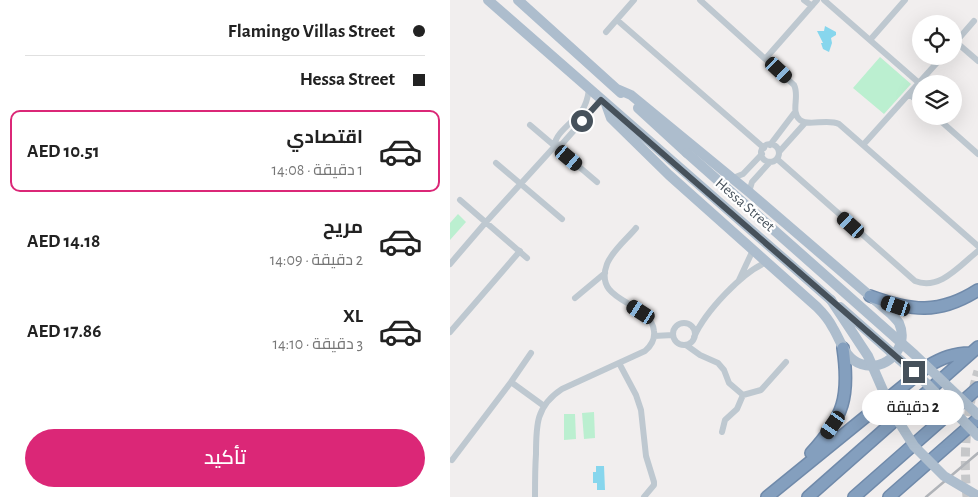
<!DOCTYPE html>
<html lang="ar">
<head>
<meta charset="utf-8">
<style>
  :root { --surface:#fff; --page:#f6f6f6; --text:#222; --muted:#767676; --line:#e0e0e0; --accent:#db2777 }
  body { margin:0; font-family:"Alegreya Sans",Cairo,sans-serif; background:var(--page); color:var(--text); direction:rtl; height:100vh; display:flex; flex-direction:column; font-size:19px; white-space:nowrap }
  * { box-sizing:border-box; margin:0 }
  p { font-size:16px; color:var(--muted) }
  .icon { flex:none; width:28px; height:28px; fill:none; stroke:currentColor; stroke-width:2; stroke-linecap:round; stroke-linejoin:round }
  .map { position:relative; flex:1; overflow:hidden; direction:ltr }
  .sheet { display:flex; flex-direction:column; background:var(--surface); width:450px }
  .sheet>* { flex:none }
  .guide { display:grid; align-content:center; height:110px; padding:0 25px; background:var(--surface) }
  .tools { position:absolute; left:462px; top:15px; display:grid; gap:10px }
  .tools a { display:grid; place-items:center; width:50px; height:50px; border-radius:50%; background:var(--surface); box-shadow:0 5px 20px #0002; font-size:25px }
  .end { position:absolute; width:22px; height:22px; margin:-11px; border:6px solid #46515b; background:#fff; box-shadow:0 0 0 2px #fff }
  .from { border-radius:50% }
  .bubble { position:absolute; height:35px; border-radius:18px; background:var(--surface); box-shadow:0 5px 20px #0002; font-size:16px; font-weight:600; line-height:35px; text-align:center; direction:rtl }
  .car { position:absolute; width:15px; height:30px; margin:-15px -8px; border-radius:6px; box-shadow:0 0 4px 1px #0007; background:linear-gradient(#222 24%,#8ab4d8 0 40%,#222 0 76%,#8ab4d8 0 86%,#222 0) }
  .guide b { display:flex; align-items:center; gap:18px; height:48px; font-size:19px }
  .guide b+b { border-top:1px solid var(--line) }
  .guide i { width:12px; height:12px; background:var(--text) }
  ul { padding:0; list-style:none }
  li { display:flex; align-items:center; gap:15px; height:82px; margin:0 10px 8px; padding:0 15px; border:2px solid transparent; border-radius:10px }
  li div { flex:1 }
  li b { display:block; font-size:19px }
  li em { font-style:normal; font-weight:600 }
  li.on { border-color:var(--accent) }
  li>.icon { width:45px; height:45px; stroke-width:1.5 }
  .action { display:flex; gap:10px; margin-top:auto; padding:10px 25px }
  .action a { flex:1; height:58px; border-radius:30px; background:var(--accent); color:#fff; font-size:20px; font-weight:600; line-height:58px; text-align:center }
  main { display:flex; flex:1; min-height:0 }
  .map>svg:first-child { display:block }
  .green { fill:#bbefd0 }
  .water { fill:#87d6ed }
  .lines { fill:none; stroke-linecap:round; stroke-linejoin:round }
  .secondary-tunnel { stroke:#c6c7c9; stroke-width:9; stroke-dasharray:9 4.5; stroke-linecap:butt }
  .motorway-casing { stroke:#708aaa; stroke-width:14 }
  .minor { stroke:#bec8d0; stroke-width:6 }
  .primary { stroke:#adbdcd; stroke-width:10 }
  .motorway { stroke:#849fbe; stroke-width:11 }
  .rail { stroke:#b0b3b8; stroke-width:2.5 }
  .primary-bridge { stroke:#adbdcd; stroke-width:10 }
  .route { stroke:#46515b; stroke-width:6 }
  .labels { text-anchor:middle; dominant-baseline:central; stroke-width:4.5; stroke-linejoin:round; paint-order:stroke }
  .street-label { font-size:15px; fill:#46515b; stroke:#fff }
</style>
</head>
<body>
<main>
<div class="map">
<svg width="528" height="497" viewBox="0 0 528 497">
  <rect width="100%" height="100%" fill="#f1eeee"/>
  <path class="green" d="M430 57 461 84 434 114 403 88Z
    M8 214 16 222 0 240V223Z
    M144 412 145 438 134 439 132 413Z
    M114 414H125L126 439 114 440Z"/>
  <path class="water" d="M375 26 386 32V35L381 38 382 43 379 52 373 49 371 43H373L367 31H374Z
    M146 466H154L155 490H147V483H143V472H146Z"/>
  <g class="lines">
    <path class="secondary-tunnel" d="M517 497C513 455 516 412 528 371"/>
    <g class="motorway-casing">
      <path id="motorway" d="M420 296C461 311 489 315 528 290
        M361 453C394 417 400 396 393 348
        M317 497 478 366C492 358 504 353 520 353
        M358 497 528 347
        M404 497 528 388
        M439 497 528 419"/>
    </g>
    <path class="minor" d="M250 0 344 85C350 96 340 112 350 120 358 127 377 118 389 124L528 246
      M354 0 362 6
      M374 0 469 83
      M167 20 314 148
      M156 32 184 0
      M420 40 455 0
      M506 42 528 61
      M504 44 524 21
      M316 58 367 0
      M459 94 471 104
      M485 116 528 154
      M80 125 147 182
      M311 153a9 9 0 1 1 18 0a9 9 0 1 1-18 0Z
      M320 145 345 112
      M413 145 493 56
      M105 146C103 135 124 121 131 112 136 105 138 98 139 89
      M329 152 355 123
      M327 159 465 281C490 291 510 265 528 251
      M46 163 112 219
      M283 178 293 174 312 154
      M299 192 302 182 320 162
      M10 200 77 258
      M0 264 36 222 105 146 112 144 151 100
      M289 280 303 250
      M125 298 155 273
      M223 334a11 11 0 1 1 22 0a11 11 0 1 1-22 0Z
      M0 332 70 251
      M204 336 223 335
      M244 337C255 312 292 272 317 262
      M236 345 250 355 268 363 274 370 279 383 293 395
      M169 363 186 395 191 410 196 456 204 482V485L194 497
      M61 382 94 406
      M272 432 275 420 287 409 293 395 311 390 336 362
      M2 460 61 382 81 353
      M85 497C85 483 85 468 86 454 86 425 86 406 112 389L195 351C201 346 205 339 204 331 201 300 142 304 157 264 162 251 177 239 186 228"/>
    <path class="primary" d="M38 0 381 300
      M68 0 171 93
      M156 104 161 118 166 123 219 175 367 307C373 313 379 320 383 328 391 341 395 359 411 364 436 373 460 347 449 323 447 320 444 317 441 314L299 192 181 95 167 89
      M188 108 237 153"/>
    <use href="#motorway" class="motorway"/>
    <path class="rail" d="M476 497 528 453"/>
    <path class="primary-bridge" d="M237 153 465 355 528 415
      M381 300 418 356 442 411 464 446 494 476 528 496
      M390 307 476 383 528 436"/>
  </g>
  <g class="lines">
    <path class="route" d="M132 121 151 100 464 372"/>
  </g>
  <g class="labels">
    <g class="street-label">
      <text transform="translate(295 205) rotate(41)">Hessa Street</text>
    </g>
  </g>
</svg>
<div class="tools">
<a><svg class="icon" aria-label="locate" viewBox="0 0 24 24"><circle cx="12" cy="12" r="6"/><path d="M12 2v4M12 18v4M2 12h4M18 12h4"/></svg></a>
<a><svg class="icon" aria-label="layers" viewBox="0 0 24 24"><path d="M12 4l9 5-9 5-9-5zM3 14l9 5 9-5"/></svg></a>
</div>
<i class="end from" style="left:132px;top:121px"></i>
<i class="end" style="left:464px;top:372px"></i>
<div class="bubble" style="left:412px;top:390px;width:102px">2 دقيقة</div>
<i class="car" style="left:329px;top:70px;rotate:133deg"></i>
<i class="car" style="left:119px;top:158px;rotate:130deg"></i>
<i class="car" style="left:401px;top:225px;rotate:312deg"></i>
<i class="car" style="left:446px;top:306px;rotate:289deg"></i>
<i class="car" style="left:191px;top:312px;rotate:303deg"></i>
<i class="car" style="left:383px;top:425px;rotate:215deg"></i>
</div>
<section class="sheet">
<div class="guide">
<b><i class="from"></i>Flamingo Villas Street</b>
<b><i></i>Hessa Street</b>
</div>
<ul>
<li class="on"><svg class="icon" aria-label="car" viewBox="0 0 24 24"><path d="M5 17H2v-5l4-1 3-4h7l3 4 3 1v5h-3M9 17h6M6 11h13"/><circle cx="7" cy="17" r="2"/><circle cx="17" cy="17" r="2"/></svg><div><b>اقتصادي</b><p>1 دقيقة · 14:08</p></div><em>AED 10.51</em></li>
<li><svg class="icon" aria-label="car" viewBox="0 0 24 24"><path d="M5 17H2v-5l4-1 3-4h7l3 4 3 1v5h-3M9 17h6M6 11h13"/><circle cx="7" cy="17" r="2"/><circle cx="17" cy="17" r="2"/></svg><div><b>مريح</b><p>2 دقيقة · 14:09</p></div><em>AED 14.18</em></li>
<li><svg class="icon" aria-label="car" viewBox="0 0 24 24"><path d="M5 17H2v-5l4-1 3-4h7l3 4 3 1v5h-3M9 17h6M6 11h13"/><circle cx="7" cy="17" r="2"/><circle cx="17" cy="17" r="2"/></svg><div><b>XL</b><p>3 دقيقة · 14:10</p></div><em>AED 17.86</em></li>
</ul>
<div class="action"><a>تأكيد</a></div>
</section>
</main>
</body>
</html>
